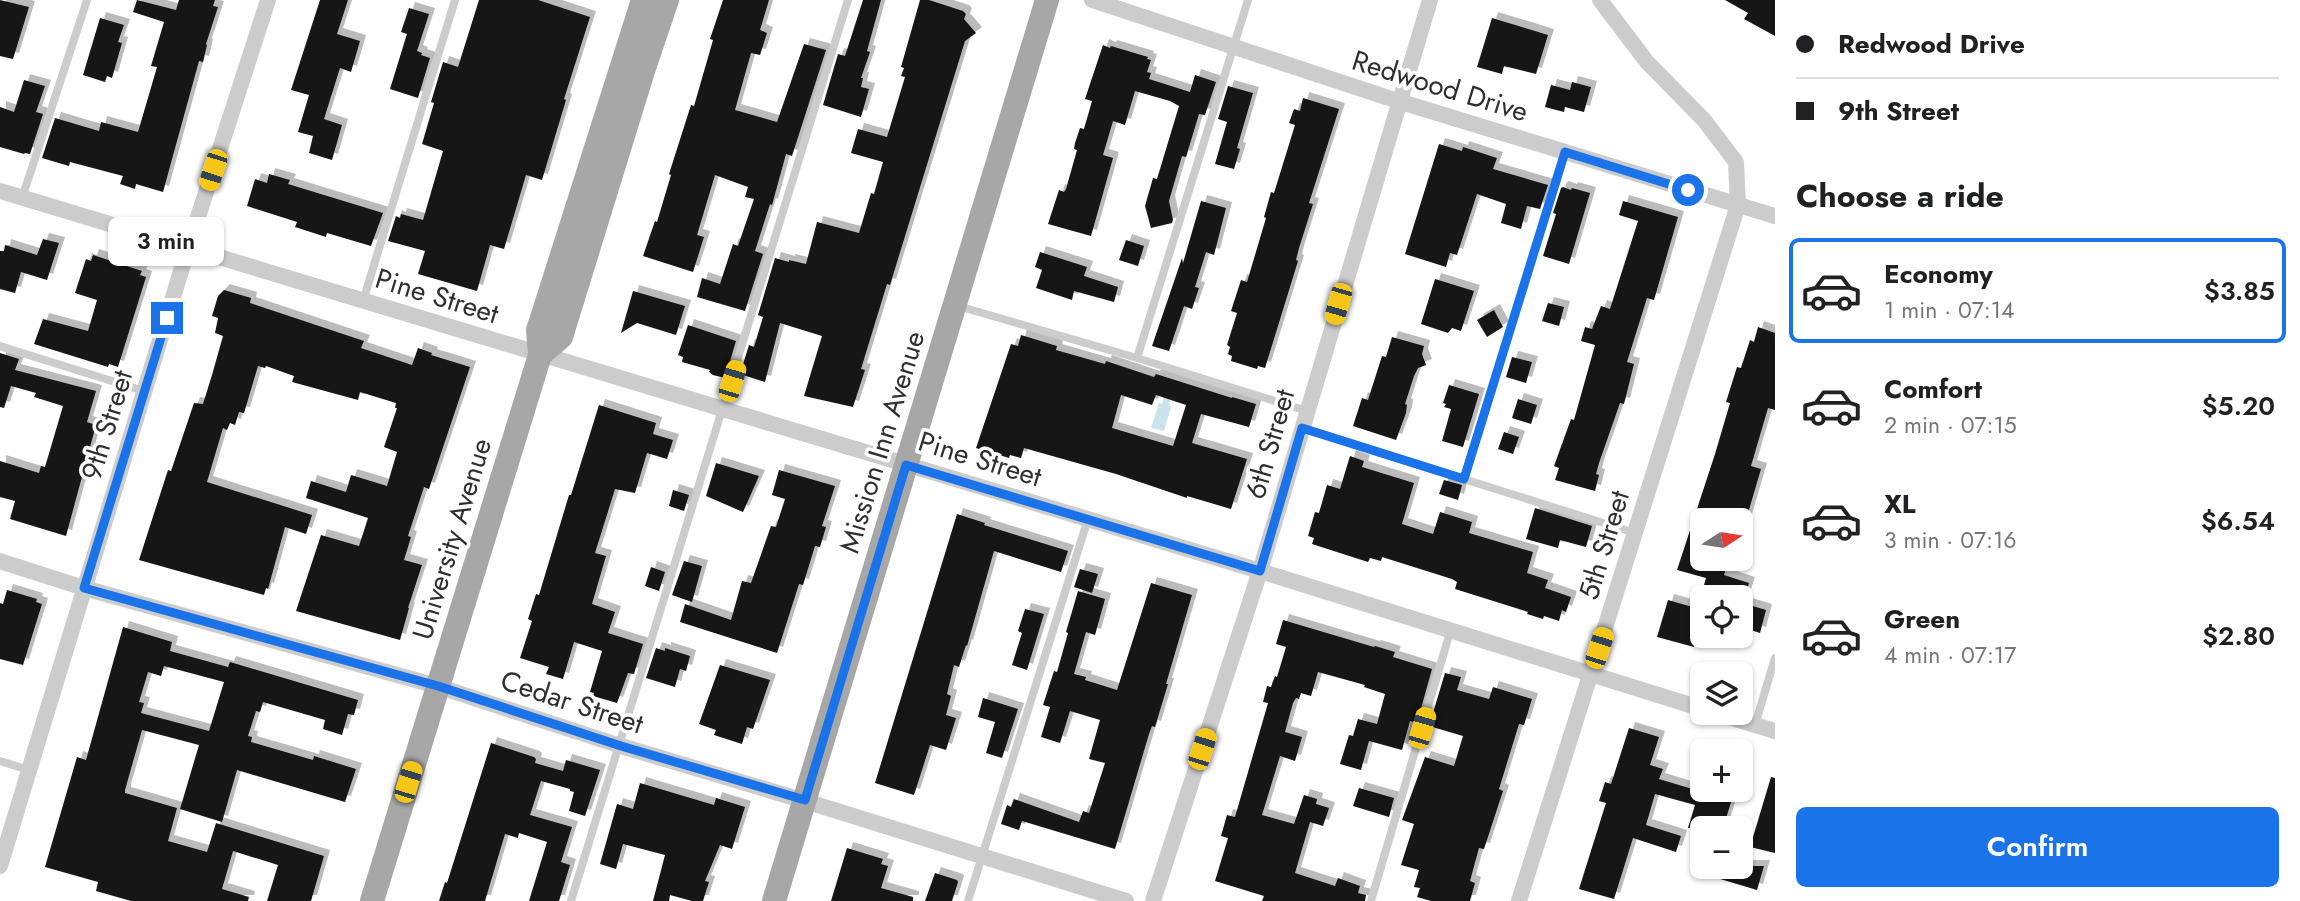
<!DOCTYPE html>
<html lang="en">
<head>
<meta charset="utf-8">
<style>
  :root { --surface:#fff; --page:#f2f2f2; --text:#202124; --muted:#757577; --line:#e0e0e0; --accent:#1a73e8 }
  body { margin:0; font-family:Jost,sans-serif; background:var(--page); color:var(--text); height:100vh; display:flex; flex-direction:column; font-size:26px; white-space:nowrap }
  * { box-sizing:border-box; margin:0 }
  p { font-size:23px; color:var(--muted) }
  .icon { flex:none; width:38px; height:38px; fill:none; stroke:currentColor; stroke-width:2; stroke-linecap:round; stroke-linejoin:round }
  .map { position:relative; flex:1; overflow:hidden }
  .side { display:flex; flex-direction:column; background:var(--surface); width:525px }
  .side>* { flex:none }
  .hud { display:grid; align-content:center; height:154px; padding:0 21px; background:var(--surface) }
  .needle { width:46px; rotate:78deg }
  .fabs { position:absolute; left:1690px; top:508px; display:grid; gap:14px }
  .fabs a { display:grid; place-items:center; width:63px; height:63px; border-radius:10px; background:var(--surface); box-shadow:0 2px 5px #0004; font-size:35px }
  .end { position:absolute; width:32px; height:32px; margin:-16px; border:9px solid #1a73e8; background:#fff; box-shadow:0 0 0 4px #fff }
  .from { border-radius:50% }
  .bubble { position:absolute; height:49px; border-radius:10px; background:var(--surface); box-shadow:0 2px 5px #0004; font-size:23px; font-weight:600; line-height:49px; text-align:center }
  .car { position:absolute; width:21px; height:42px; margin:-21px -10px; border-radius:9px; box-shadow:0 0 5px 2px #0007; background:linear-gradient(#f5c518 24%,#345 0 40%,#f5c518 0 76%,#345 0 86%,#f5c518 0) }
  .hud b { display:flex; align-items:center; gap:24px; height:66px; font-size:26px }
  .hud b+b { border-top:2px solid var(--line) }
  .hud i { width:18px; height:18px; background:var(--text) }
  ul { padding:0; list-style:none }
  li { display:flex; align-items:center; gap:21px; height:105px; margin:0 14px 10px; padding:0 7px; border:4px solid transparent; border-radius:10px }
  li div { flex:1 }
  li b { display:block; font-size:26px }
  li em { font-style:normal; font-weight:600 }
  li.on { border-color:var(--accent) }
  li>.icon { width:63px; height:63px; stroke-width:1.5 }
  h2 { padding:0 21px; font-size:32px; line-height:84px }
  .action { display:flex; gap:14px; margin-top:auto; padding:14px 21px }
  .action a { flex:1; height:80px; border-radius:10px; background:var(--accent); color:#fff; font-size:28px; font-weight:600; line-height:80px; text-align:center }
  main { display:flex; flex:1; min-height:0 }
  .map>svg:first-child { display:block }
  .water { fill:#c9e2ec }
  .building { fill:#161616; fill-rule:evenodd; filter:url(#shadow) }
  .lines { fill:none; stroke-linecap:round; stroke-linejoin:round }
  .service { stroke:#ccc; stroke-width:8 }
  .minor { stroke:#ccc; stroke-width:16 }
  .primary { stroke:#a7a7a7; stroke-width:24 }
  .route { stroke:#1a73e8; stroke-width:9 }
  .labels { text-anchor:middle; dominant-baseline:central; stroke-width:7; stroke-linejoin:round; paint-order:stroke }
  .street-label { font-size:28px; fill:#2f2f2f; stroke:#fff }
</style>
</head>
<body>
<main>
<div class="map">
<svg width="1775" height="901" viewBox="0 0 1775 901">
  <defs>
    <filter id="shadow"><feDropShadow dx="6" dy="-6" stdDeviation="0" flood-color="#0004"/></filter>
  </defs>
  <rect width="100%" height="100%" fill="#fff"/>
  <path class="water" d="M1164 396 1171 398 1169 405 1171 407 1164 431 1151 428 1159 403 1162 404Z"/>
  <path class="building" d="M0 0 29 7 13 59 0 56Z
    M137 0 176 10 179 0H215L213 6 218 7 206 44 207 45 203 62 199 61 163 192 136 184 135 189 120 184 123 176 70 162 69 166 42 158 55 118 99 131 101 122 138 132 157 67 151 66 164 22 133 12Z
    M320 0H348L337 34 360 41 351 72 340 68 324 119 342 125 332 160 309 153 313 136 298 132 309 95 291 90Z
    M479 0H538L590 17 564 99 566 100 542 180 526 175 504 249 490 245 477 291 418 274 425 251 388 241 396 216 400 218 401 214 423 220 443 151 422 144 434 103 431 102 443 62 458 67Z
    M723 0H769L760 30 767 33 760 55 751 53 735 110 777 122 804 44 826 50 792 156 786 154 772 205 770 204 755 251 763 254 745 311 697 297 702 278 720 284 733 244 738 246 754 199 745 197 748 187 715 175 697 235 704 237 693 272 643 256 655 221 657 222 671 175 669 174 691 105 694 106 713 40 710 39Z
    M863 0H881L867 51 870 52 861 78H863L861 87 869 89 861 117 823 105 838 54 845 56Z
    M920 0H929L963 11 966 14 964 19 976 33 965 41 890 285 887 284 861 369 865 370 853 407 804 396 822 336 780 323 765 382 740 374 749 345 754 347 763 317 758 315 775 258 789 262V260L806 264 817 222 859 233 871 193 874 194 883 162 851 153 858 129 887 137 905 77 901 76 904 68 901 67Z
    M1725 0H1775V36L1744 19 1748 13Z
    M409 8 429 14 417 51 422 53 421 55 430 58 418 98 390 89 406 37 407 34 401 32Z
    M100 18 124 25 118 42 122 43 112 78 107 76 105 82 83 75Z
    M1492 18 1548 35 1536 74 1504 66 1502 74 1477 67Z
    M1103 45 1110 48 1111 46 1148 57 1147 59 1151 60 1147 72 1151 73 1149 79 1190 92 1195 75 1216 82 1205 115 1199 114 1186 157 1182 156 1169 201 1173 220 1172 223 1151 228 1145 206 1153 178 1157 179 1179 106 1170 101 1135 91 1125 125 1113 121 1103 155 1113 158 1091 236 1048 224 1059 190 1064 192 1066 189 1077 150 1074 149 1075 143 1080 128 1084 129 1092 101 1085 99Z
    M24 80 45 86 36 112 43 114 30 154 25 153 24 154 0 147V107L14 112Z
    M1572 82 1591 87 1584 112 1565 107 1564 112 1545 107 1551 85 1570 90Z
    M1228 86 1253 93 1237 148 1240 149 1234 169 1215 164 1227 122 1218 119Z
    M1303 98 1339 109 1309 203 1313 204 1299 248 1296 260 1298 261 1265 368 1258 366 1257 369 1231 361 1232 356 1228 354 1230 347 1227 345 1237 313 1231 311 1241 280 1247 282 1266 218 1264 217 1271 192 1274 193 1295 125 1289 123 1294 109 1300 111Z
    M1439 144 1462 151 1463 147 1497 158 1493 169 1548 185 1540 209 1527 206 1521 229 1501 223 1506 204 1477 194 1457 255 1450 253 1446 267 1405 254Z
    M269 174 290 180 288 184 383 213 371 246 327 233 326 237 295 227 297 222 247 206 255 179 267 183Z
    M1563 187 1571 190 1572 188 1590 193 1569 264 1543 256 1556 214 1553 213 1561 188Z
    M1201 201 1226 208 1214 255 1206 252 1195 287 1199 288 1192 309 1184 306 1169 351 1152 346 1182 258 1183 263Z
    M1623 201 1678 217 1654 300 1647 298 1627 362 1634 364 1624 404 1620 403 1599 463 1596 474 1599 475 1595 491 1555 480 1559 468 1554 466 1571 419 1574 420 1595 345 1581 341 1585 327 1592 329 1601 306 1610 309 1638 221 1619 215Z
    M43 239 59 243 47 280 21 272 15 293 0 289V251H4L5 245 37 255Z
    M1126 240 1144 246 1138 266 1119 260Z
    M1040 252 1087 267 1084 276 1118 287 1114 302 1074 291 1072 300 1036 288 1042 270 1035 267Z
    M93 255 142 271 140 275 146 277 118 367 109 364 108 367 34 344 43 319 88 331 97 300 75 293 86 259 91 261Z
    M1435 279 1474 291 1461 331 1452 328 1448 333 1421 324Z
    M224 290 251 298 250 303 364 341 361 348 412 365 418 348 432 353 431 355 470 367 429 489 424 487 408 536 411 537 404 560 422 565 408 608H409L400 640 296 611 321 535 359 546 368 518 306 498 311 481 346 492 351 475 387 486 397 452 384 447 397 408H395L396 403 360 392 358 400 292 382 294 376 266 366 265 368 258 366 244 413 239 412 235 425 230 423 227 430 223 428 207 482 312 515 306 534 285 527 268 589 266 588 264 595 139 560 168 470 171 471 194 403 203 404 212 375 223 336 215 333 218 318 212 316 218 296Z
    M633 291 685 306 676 335 637 323 621 333Z
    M1548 303 1564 307 1559 326 1542 321Z
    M1494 310 1503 327 1487 337 1477 320Z
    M688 325 736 341 725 378 713 375 709 372 710 370 682 362 683 357 678 355Z
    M1758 327 1775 333V410L1768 408 1751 466 1761 469 1746 520H1703V558H1729L1724 575 1749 583 1744 598 1704 585 1706 578 1677 570 1715 454 1730 403 1726 402 1737 367 1741 368 1750 340 1754 342Z
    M1021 335 1057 346 1056 350 1105 364 1106 361 1154 377 1156 374 1232 398V397L1256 404 1249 427 1201 414 1192 443 1247 459 1231 509 1187 496V498L1116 474 1024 448 1021 458 1010 455 1009 458 976 448 1011 344 1018 346ZM1121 395 1152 405 1156 395 1186 405 1173 446 1112 428Z
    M1392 337 1424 346 1422 354 1426 365 1418 368 1414 376 1405 404 1407 405 1406 413 1396 440 1353 426 1362 398 1368 400 1382 356 1386 357Z
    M0 353 19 359 15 370 96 391 87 422 96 425 66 536 10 519 15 501 0 497V461L39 473 41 466 45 467 63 406 34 397 36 393 11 386 4 408 0 407Z
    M1512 357 1532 362 1526 383 1506 377Z
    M1449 385 1479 394 1463 447 1442 441 1451 409 1444 407 1446 404 1443 403Z
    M1518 399 1537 405 1531 424 1512 418Z
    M599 405 656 423 653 434 673 440 667 459 647 453 635 493 615 489 595 553 606 556 592 604 615 612 608 633 643 644 634 674 628 673 617 703 593 696 594 693 590 692 602 651 574 642 563 679 546 674 549 667 520 658 532 621 528 619 536 594 539 595 569 495H571Z
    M1504 432 1519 437 1513 454 1498 449Z
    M1350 456 1364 461 1362 467 1414 483 1402 524 1433 534 1440 512 1472 522 1469 533 1533 552 1527 573 1548 580 1545 588 1571 597 1566 612 1562 610 1559 621 1544 616 1543 619 1527 614 1528 612 1455 589 1457 582 1452 579 1382 557 1381 561 1370 558 1368 562 1312 544 1314 538 1308 536 1315 512 1319 513 1327 485 1340 489Z
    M716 463 759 476 743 512 706 496Z
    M779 470 835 486 822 526 826 527 820 547 815 546 803 585 799 584 777 653 680 622 685 604 731 620 742 581 751 583 771 526 776 527 785 499 772 495Z
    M1444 480 1462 485 1458 500 1439 494Z
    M673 490 689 495 684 511 669 506Z
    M1535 508 1592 526 1586 547 1560 540 1558 548 1526 539Z
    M957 514 985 523 984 525 1068 551 1061 572 994 551 967 646 966 645 959 667 954 665 947 694 951 696 946 715 956 718 946 750 930 745 914 795 875 783Z
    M684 561 702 566 692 602 672 595Z
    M651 567 665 572 659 591 645 586Z
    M1080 569 1098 574 1092 593 1074 587Z
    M1151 583 1192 595 1166 684H1168L1155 727 1152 726 1149 734 1115 849 1022 821 1019 830 1001 824 1007 805 1011 807 1014 799 1079 822 1083 811 1089 813 1105 763 1089 759 1100 720 1070 711 1060 743 1041 737 1050 707 1043 705 1054 671 1057 672 1068 633 1066 632 1078 591 1105 599 1095 635 1086 632 1074 674 1086 677 1085 680 1117 690Z
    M7 590 37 599 36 602 42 604 23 665 0 659V603L3 604Z
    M1668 600 1703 610V619L1694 647 1657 637Z
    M1746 604 1766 610 1760 633 1741 627Z
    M1025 609 1044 614 1027 670 1012 665 1022 633 1018 631Z
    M1283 620 1374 647 1375 646 1395 652 1393 657 1432 669 1417 723 1410 721 1402 750 1369 741 1361 770 1340 764 1349 735 1353 736 1358 719 1377 724 1385 694 1364 687 1365 685 1318 672 1311 696 1301 693 1299 699 1296 698 1293 703 1285 732 1302 737 1295 761 1280 756 1262 815 1294 824 1304 795 1317 799 1316 804 1329 808 1323 826 1310 822 1295 873 1335 886 1338 878 1360 886 1358 893 1366 895 1365 901H1262L1264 896 1215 881 1228 838 1221 836 1227 815 1235 817 1268 703 1263 702 1267 686 1271 687 1275 676 1277 677 1286 647 1276 644Z
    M123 627 172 642 170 651 228 667 230 662 358 700 354 715 348 714 342 735 323 729 325 720 263 702 260 712 256 711 248 736 252 737 251 742 313 760 314 756 356 769 345 802 237 770 222 822 180 809 199 745 142 730 125 790V793L177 808 168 841 207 852 216 823 324 856 311 901H267L278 865 233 851 222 889 249 897 248 901H131L96 891 98 882 45 867 77 757 86 760ZM164 666 224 682 209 731 141 713 144 703 139 702 148 672 161 676Z
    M656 648 665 651V648L690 656 686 671 680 669 675 687 646 678Z
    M720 665 770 680 753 729 747 727 742 744 714 735 716 730 699 724Z
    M1445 673 1461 677 1457 690 1489 699 1493 687 1532 699 1524 725 1519 724 1499 789 1503 791 1484 849 1479 848 1470 881 1475 883 1470 901H1431L1417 897 1420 888 1414 887 1419 870 1401 865 1414 824 1402 820 1425 757 1454 766 1463 736 1429 726Z
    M983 698 1018 709 1002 758 986 753 995 722 978 717Z
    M1629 728 1659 737 1650 765 1663 769 1659 779 1699 791 1701 786 1703 789H1712L1733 796 1723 828H1688L1695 805 1655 794 1646 825 1681 836 1676 852 1633 838 1614 899 1579 889 1605 806 1606 803 1599 801 1605 782 1611 784Z
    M491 743 534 757 536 759 535 763 563 771 566 760 600 770 585 816 569 811 574 792 570 791V789L541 781 530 815 572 827 561 862 570 865 559 901H529L547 842 519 833 518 838 505 834 485 901H439L445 882 447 883Z
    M1771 777 1775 778V853L1750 847Z
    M640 783 714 805 716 798 745 807 732 849 720 845 705 881 709 882 703 901H692L670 895 669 901H653L665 855 623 844 616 869 600 864 617 804 633 809Z
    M1359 788 1394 798 1389 817 1353 806Z
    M847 848 883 859 881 864 888 866 881 888 913 897V901H831Z
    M1691 866H1764L1757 890 1690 870Z
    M935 873 957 880 958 882 952 901H925Z"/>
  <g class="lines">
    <path class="service" d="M22 198 87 0
      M363 301 455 0
      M958 306 1137 358 1307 411
      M0 346 144 391
      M1137 358 1248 0
      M1302 428 1635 533
      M1464 479 1565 152
      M1755 725 1775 658
      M0 761 29 770
      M571 901 848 0
      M968 901 1088 519
      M1371 901 1450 632"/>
    <path class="minor" d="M1092 0 1398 101 1775 216
      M0 191 1260 571 1703 709
      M0 561 84 588 437 686 621 746 805 801 1126 901
      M1713 712 1775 731
      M0 866 188 248 268 0
      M1153 901 1260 571 1430 0
      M1519 901 1738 205 1736 162 1704 120 1647 62 1600 0"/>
    <path class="primary" d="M540 355 561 337 643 71 667 0
      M372 901 540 355 538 330 541 321 643 0
      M774 901 1047 0"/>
  </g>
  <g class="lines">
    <path class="route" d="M167 318 84 588 438 686 621 746 805 800 906 465 1260 571 1302 428 1464 479 1565 152 1688 190"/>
  </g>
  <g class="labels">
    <g class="street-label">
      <text transform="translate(1440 86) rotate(17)">Redwood Drive</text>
      <text transform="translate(437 296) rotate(17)">Pine Street</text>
      <text transform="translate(107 425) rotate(-73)">9th Street</text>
      <text transform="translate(882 442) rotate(-73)">Mission Inn Avenue</text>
      <text transform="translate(1270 444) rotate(-74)">6th Street</text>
      <text transform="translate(980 459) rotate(17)">Pine Street</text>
      <text transform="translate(452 539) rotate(-73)">University Avenue</text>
      <text transform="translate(1604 545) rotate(-73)">5th Street</text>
      <text transform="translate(572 702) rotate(18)">Cedar Street</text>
    </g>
  </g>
</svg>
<div class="fabs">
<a><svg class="needle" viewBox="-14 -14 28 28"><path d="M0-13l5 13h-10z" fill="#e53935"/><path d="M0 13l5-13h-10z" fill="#757577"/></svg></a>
<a><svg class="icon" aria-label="locate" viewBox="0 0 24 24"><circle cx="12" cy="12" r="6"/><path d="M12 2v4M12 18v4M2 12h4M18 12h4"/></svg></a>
<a><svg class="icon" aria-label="layers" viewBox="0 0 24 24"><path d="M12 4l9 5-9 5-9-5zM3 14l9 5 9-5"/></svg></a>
<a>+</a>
<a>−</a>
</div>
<i class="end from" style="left:1688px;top:190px"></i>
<i class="end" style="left:167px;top:318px"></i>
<div class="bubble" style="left:108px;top:217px;width:116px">3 min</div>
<i class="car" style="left:213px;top:170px;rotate:198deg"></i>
<i class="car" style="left:1338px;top:304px;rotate:196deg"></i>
<i class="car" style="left:732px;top:381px;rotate:17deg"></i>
<i class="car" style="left:1599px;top:648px;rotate:18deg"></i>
<i class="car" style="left:1422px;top:728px;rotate:16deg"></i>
<i class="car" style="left:1202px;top:749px;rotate:18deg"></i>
<i class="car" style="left:408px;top:782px;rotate:17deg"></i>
</div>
<section class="side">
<div class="hud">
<b><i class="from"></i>Redwood Drive</b>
<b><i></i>9th Street</b>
</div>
<h2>Choose a ride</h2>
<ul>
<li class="on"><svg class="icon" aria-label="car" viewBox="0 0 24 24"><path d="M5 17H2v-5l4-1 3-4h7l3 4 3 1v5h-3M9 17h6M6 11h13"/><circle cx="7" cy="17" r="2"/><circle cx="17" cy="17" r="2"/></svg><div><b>Economy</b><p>1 min · 07:14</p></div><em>$3.85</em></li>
<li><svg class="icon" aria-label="car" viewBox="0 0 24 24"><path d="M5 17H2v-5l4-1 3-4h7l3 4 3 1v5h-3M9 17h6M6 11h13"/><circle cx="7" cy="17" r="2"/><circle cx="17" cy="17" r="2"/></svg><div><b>Comfort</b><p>2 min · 07:15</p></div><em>$5.20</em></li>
<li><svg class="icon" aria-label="car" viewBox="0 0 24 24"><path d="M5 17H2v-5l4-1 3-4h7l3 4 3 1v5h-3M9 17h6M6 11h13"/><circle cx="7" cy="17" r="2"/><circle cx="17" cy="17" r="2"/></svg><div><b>XL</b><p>3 min · 07:16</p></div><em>$6.54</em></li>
<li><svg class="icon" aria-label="car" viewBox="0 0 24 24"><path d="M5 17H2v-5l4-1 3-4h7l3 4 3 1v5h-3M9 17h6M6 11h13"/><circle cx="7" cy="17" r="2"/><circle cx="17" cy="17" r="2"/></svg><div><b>Green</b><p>4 min · 07:17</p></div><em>$2.80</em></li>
</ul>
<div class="action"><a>Confirm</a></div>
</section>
</main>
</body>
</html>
